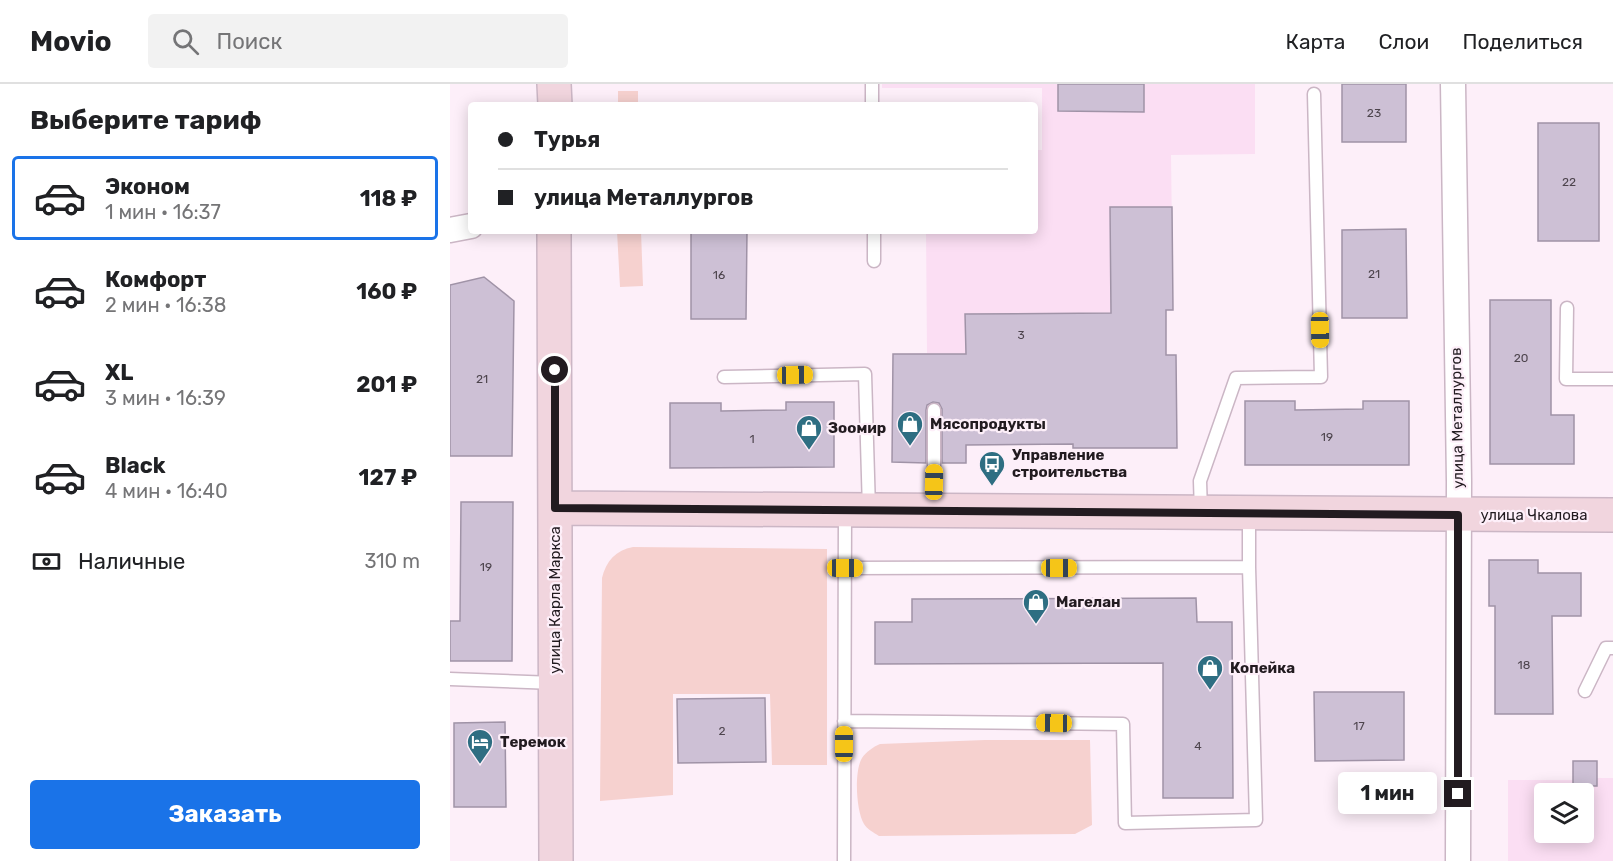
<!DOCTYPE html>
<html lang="ru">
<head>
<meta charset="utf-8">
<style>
  :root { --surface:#fff; --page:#f2f2f2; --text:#202124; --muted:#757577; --line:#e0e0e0; --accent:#1a73e8 }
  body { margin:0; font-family:Rubik,sans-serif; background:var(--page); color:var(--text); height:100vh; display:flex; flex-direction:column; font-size:22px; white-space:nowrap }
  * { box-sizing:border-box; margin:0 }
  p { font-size:20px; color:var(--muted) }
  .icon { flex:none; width:33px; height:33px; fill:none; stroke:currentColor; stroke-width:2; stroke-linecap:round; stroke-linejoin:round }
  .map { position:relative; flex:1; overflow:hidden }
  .sheet { display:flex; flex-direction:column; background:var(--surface); width:450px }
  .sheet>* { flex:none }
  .guide { position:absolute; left:18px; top:18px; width:570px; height:132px; border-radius:6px; box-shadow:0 3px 15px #0003; display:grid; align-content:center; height:132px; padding:0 30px; background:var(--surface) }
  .controls { position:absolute; left:1084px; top:699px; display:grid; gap:12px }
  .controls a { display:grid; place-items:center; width:60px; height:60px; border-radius:6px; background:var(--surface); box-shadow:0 3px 15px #0003; font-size:30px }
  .end { position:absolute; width:27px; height:27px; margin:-14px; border:8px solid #221b20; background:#fff; box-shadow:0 0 0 3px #fff }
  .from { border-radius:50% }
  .bubble { position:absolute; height:42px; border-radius:6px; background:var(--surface); box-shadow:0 3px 15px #0003; font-size:20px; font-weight:700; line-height:42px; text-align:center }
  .car { position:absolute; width:18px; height:36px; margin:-18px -9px; border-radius:8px; box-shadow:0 0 4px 2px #0007; background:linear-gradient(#f5c518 24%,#345 0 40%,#f5c518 0 76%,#345 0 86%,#f5c518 0) }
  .guide b { display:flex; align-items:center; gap:21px; height:57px; font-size:22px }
  .guide b+b { border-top:2px solid var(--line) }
  .guide i { width:15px; height:15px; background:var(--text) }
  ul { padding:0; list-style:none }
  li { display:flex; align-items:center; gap:18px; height:84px; margin:0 12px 9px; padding:0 18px; border:3px solid transparent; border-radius:6px }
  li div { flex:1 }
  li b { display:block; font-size:22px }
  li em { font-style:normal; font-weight:700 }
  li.active { border-color:var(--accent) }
  li>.icon { width:54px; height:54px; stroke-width:1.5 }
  h2 { padding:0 30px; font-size:27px; line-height:72px }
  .pay { display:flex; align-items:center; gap:15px; height:66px; padding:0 30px; font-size:22px }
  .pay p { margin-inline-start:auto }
  .button { display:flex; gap:12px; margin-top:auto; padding:12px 30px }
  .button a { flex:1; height:69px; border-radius:6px; background:var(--accent); color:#fff; font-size:24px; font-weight:700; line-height:69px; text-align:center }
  header { display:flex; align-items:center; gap:36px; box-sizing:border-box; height:84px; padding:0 30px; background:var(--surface); border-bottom:2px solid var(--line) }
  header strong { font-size:28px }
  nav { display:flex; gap:33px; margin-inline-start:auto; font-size:21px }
  .search { width:420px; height:54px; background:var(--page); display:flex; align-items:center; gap:15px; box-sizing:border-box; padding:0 21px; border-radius:6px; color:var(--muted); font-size:22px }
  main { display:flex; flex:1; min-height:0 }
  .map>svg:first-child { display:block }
  .built { fill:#fbdef3; fill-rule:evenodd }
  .green { fill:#f6d1cf }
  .building { fill:#cdc0d5; stroke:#a093a7; stroke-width:1.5 }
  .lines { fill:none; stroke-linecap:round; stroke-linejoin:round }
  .service-casing { stroke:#cbb6c5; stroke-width:15 }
  .minor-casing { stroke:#cbb6c5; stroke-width:27 }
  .secondary-casing { stroke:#cbb6c5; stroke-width:36 }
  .service { stroke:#fff; stroke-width:12 }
  .minor { stroke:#fff; stroke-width:24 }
  .secondary { stroke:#f1d5de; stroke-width:33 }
  .route { stroke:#221b20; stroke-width:8 }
  .labels { text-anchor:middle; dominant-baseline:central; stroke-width:4.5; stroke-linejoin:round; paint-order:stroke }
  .number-label { font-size:12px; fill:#4d444d }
  .street-label { font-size:15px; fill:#221b20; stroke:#fdeff9 }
  .poi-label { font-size:15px; font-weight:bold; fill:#221b20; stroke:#fdeff9; text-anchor:start }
</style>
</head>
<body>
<header>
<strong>Movio</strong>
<div class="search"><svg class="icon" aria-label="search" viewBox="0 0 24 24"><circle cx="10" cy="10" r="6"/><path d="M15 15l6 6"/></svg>Поиск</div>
<nav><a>Карта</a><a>Слои</a><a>Поделиться</a></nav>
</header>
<main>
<section class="sheet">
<h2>Выберите тариф</h2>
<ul>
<li class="active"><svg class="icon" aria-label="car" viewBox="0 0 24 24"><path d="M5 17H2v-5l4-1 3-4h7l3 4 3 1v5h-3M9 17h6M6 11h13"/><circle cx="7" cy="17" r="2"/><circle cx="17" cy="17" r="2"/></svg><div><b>Эконом</b><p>1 мин · 16:37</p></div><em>118 ₽</em></li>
<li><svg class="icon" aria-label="car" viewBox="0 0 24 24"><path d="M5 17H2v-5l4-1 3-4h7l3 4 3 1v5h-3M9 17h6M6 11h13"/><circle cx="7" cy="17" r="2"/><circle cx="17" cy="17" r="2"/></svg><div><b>Комфорт</b><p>2 мин · 16:38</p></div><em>160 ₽</em></li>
<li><svg class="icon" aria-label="car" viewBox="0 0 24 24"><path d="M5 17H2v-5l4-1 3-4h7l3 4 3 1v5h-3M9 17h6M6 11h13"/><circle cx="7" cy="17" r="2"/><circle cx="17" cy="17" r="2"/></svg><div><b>XL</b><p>3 мин · 16:39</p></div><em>201 ₽</em></li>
<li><svg class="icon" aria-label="car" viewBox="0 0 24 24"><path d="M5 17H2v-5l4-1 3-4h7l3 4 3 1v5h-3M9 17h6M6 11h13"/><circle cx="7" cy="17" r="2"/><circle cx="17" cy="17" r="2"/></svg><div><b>Black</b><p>4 мин · 16:40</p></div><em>127 ₽</em></li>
</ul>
<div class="pay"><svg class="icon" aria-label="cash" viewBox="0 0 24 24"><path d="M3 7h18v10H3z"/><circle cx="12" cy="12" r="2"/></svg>Наличные<p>310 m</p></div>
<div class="button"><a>Заказать</a></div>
</section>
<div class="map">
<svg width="1163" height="777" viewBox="0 0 1163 777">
  <rect width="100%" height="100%" fill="#fdeff9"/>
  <path class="built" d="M432 0H805V70L721 71 723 226H716V271H726L727 364H623L622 360 517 361 516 379H492L491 367H476V379L442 378 443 270 477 269 476 147H585V66H592V4H432Z
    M1147 694H1163V777H1058V696H1123V702H1147ZM1095 710H1134V748H1095Z"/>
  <path class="green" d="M168 7H188V21H168Z
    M167 147H191L193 202 170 203Z
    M183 463 377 465V681H322L320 610H223V711L150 717 152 494C156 477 166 466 183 463Z
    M535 656H640L642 741 625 750 429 752C423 748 417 745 414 740 406 727 404 687 412 674 416 668 423 663 430 660Z"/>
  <path class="building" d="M608 0H694V28L608 27Z
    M892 0H956V58H892Z
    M1088 39H1149V157H1088Z
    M660 123H722L723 226H716V271H726L727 364H623V360L516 361V379H492V325L489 319 483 318 477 321 476 326V379L442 378 443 270H516L515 230 661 229Z
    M956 145 957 234H892V146Z
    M241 147H297L296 235H241Z
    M34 193 64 217 62 372H0V201Z
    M1040 216H1101V331H1124V380H1040Z
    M795 317H845V326L913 325V317H959V381H795Z
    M336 318H384V383L220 384V319H271V327L336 326Z
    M11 418H63L62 577H0V537H10Z
    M1039 476H1088V489H1131V532H1102L1103 630H1045V522H1039Z
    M746 514 747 538H782L783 714H713V579L425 580V538H462V515Z
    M864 608H954V676L865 677Z
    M315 614 316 678 228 679 227 615Z
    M55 638 56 723H4V639Z
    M1123 677H1147V702H1123Z"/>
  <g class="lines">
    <g class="service-casing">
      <path id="service" d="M422 0V21
        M424 147V177
        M1117 224 1116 295H1163
        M274 293 415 290 419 426
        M484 427V326
        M751 428 750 397 786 294 871 293 864 10
        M395 484 799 483V430
        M0 595 104 599
        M1135 607 1156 564H1163
        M394 637 673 640 675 739 806 736 799 483
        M394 777 395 427"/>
    </g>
    <g class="minor-casing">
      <path id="minor" d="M1003 0 1009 397 1008 777
        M0 146 21 142"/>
    </g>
    <g class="secondary-casing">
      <path id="secondary" d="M104 0 105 21
        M104 147 106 777
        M105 424 1163 431"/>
    </g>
    <use href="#service" class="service"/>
    <use href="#minor" class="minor"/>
    <use href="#secondary" class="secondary"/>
  </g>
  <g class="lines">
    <path class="route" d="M105 286V424L1008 431V710"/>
  </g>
  <defs>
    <g id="shop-pin" transform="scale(1.35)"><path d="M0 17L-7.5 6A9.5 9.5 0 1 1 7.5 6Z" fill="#2e6e82" stroke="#fdeff9"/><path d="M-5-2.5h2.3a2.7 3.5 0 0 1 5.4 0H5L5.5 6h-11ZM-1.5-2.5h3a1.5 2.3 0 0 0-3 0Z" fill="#fff"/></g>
    <g id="bus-pin" transform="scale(1.35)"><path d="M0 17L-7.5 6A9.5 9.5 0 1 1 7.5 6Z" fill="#2e6e82" stroke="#fdeff9"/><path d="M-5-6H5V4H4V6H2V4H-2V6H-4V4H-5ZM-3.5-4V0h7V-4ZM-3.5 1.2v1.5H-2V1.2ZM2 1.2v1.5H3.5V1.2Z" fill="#fff"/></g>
    <g id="hotel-pin" transform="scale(1.35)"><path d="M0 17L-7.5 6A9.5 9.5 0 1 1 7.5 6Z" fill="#2e6e82" stroke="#fdeff9"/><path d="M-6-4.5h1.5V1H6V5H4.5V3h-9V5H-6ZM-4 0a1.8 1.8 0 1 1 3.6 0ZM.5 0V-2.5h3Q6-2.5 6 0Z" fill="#fff"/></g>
  </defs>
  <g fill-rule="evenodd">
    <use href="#shop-pin" x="460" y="340"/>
    <use href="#shop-pin" x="359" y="344"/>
    <use href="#bus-pin" x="542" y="380"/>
    <use href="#shop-pin" x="586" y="518"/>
    <use href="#shop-pin" x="760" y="584"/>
    <use href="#hotel-pin" x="30" y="658"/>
  </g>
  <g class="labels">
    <g class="number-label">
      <text x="924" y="29">23</text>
      <text x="1119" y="98">22</text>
      <text x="924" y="190">21</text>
      <text x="269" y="191">16</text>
      <text x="571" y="251">3</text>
      <text x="1071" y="274">20</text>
      <text x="32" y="295">21</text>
      <text x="877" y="353">19</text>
      <text x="302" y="355">1</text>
      <text x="36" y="483">19</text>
      <text x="1074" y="581">18</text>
      <text x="909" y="642">17</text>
      <text x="272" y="647">2</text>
      <text x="748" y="662">4</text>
    </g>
    <g class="street-label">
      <text transform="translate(1007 334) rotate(-91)">улица Металлургов</text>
      <text x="1084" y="431">улица Чкалова</text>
      <text transform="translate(105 516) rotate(-90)">улица Карла Маркса</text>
    </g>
    <g class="poi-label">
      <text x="480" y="340">Мясопродукты</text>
      <text x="378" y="344">Зоомир</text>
      <text x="562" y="371">Управление<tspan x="562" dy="17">строительства</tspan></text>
      <text x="606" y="518">Магелан</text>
      <text x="780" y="584">Копейка</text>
      <text x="50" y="658">Теремок</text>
    </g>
  </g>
</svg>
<div class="controls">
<a><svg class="icon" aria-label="layers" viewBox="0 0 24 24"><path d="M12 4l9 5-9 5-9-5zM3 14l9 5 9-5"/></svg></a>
</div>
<i class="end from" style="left:105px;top:286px"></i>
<i class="end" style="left:1008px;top:710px"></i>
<div class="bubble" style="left:888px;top:688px;width:99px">1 мин</div>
<i class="car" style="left:870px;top:246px;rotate:179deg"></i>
<i class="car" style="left:345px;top:291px;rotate:89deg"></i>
<i class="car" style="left:484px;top:398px;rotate:1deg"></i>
<i class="car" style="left:395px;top:484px;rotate:90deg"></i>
<i class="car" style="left:609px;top:484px;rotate:90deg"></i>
<i class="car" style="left:604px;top:639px;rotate:271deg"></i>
<i class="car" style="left:394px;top:660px;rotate:0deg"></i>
<div class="guide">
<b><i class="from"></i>Турья</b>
<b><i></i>улица Металлургов</b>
</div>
</div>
</main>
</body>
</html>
